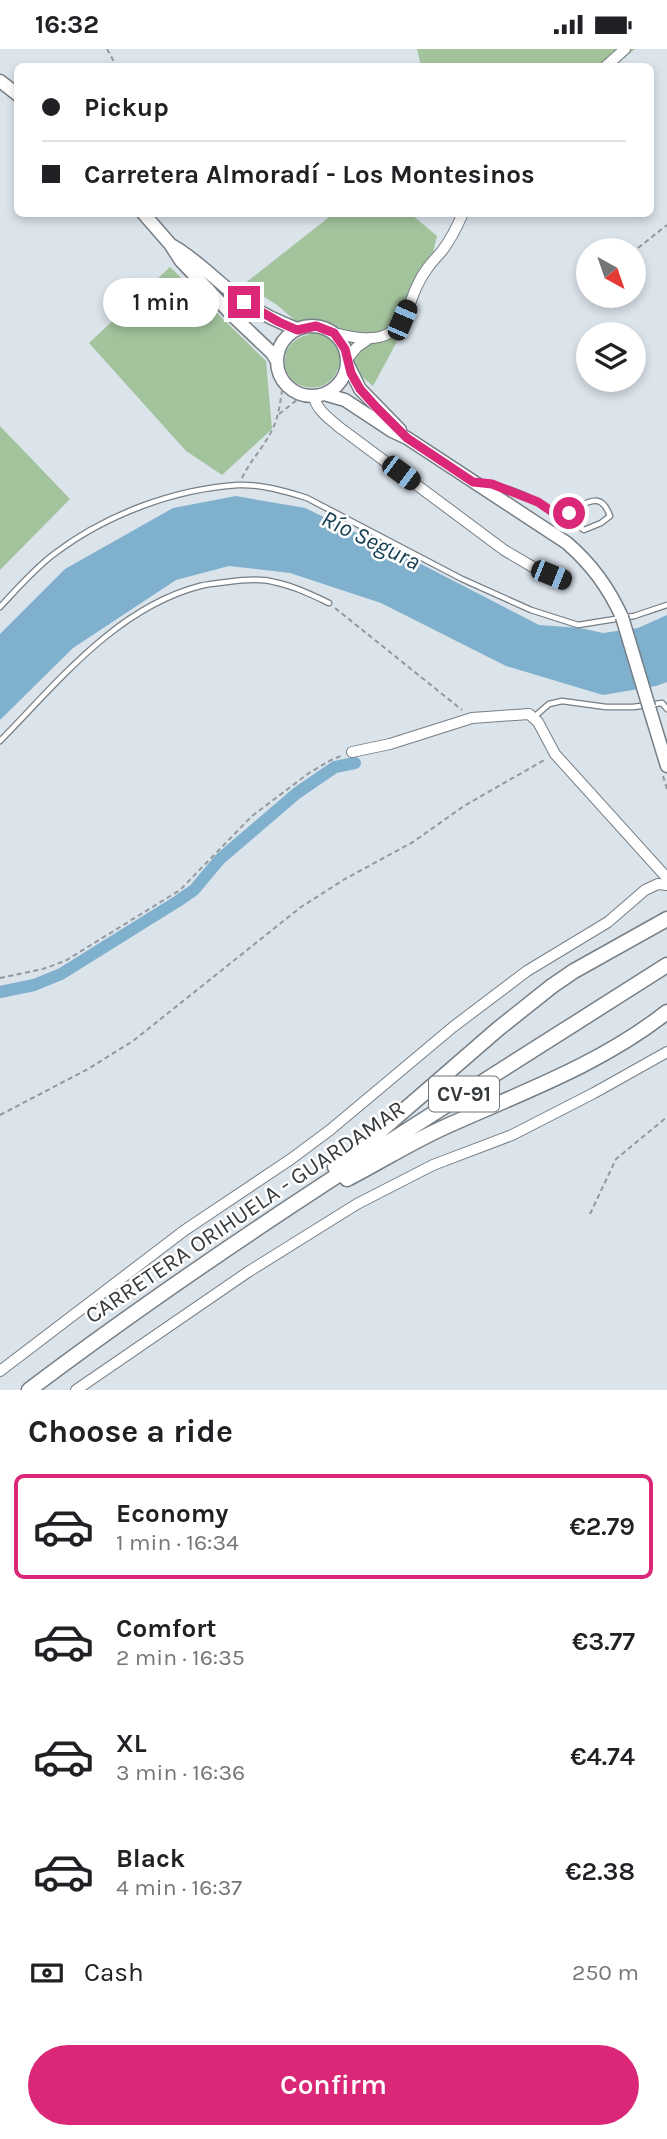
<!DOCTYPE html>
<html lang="en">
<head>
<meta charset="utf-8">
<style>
  :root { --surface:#fff; --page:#f2f2f2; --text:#202124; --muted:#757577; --line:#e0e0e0; --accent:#db2777 }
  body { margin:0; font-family:Karla,sans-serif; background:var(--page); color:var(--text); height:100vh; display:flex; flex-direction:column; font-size:26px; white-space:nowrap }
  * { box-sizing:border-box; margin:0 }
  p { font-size:23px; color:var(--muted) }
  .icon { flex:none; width:38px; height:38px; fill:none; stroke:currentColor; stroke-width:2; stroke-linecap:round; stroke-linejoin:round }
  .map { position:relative; height:1341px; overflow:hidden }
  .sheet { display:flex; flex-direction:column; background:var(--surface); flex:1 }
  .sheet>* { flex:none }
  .banner { position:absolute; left:14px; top:14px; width:640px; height:154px; border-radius:10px; box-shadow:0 4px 10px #0003; display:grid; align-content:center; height:154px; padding:0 28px; background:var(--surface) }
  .needle { width:46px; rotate:140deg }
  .buttons { position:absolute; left:576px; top:189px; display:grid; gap:14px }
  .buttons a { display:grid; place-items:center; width:70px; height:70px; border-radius:50%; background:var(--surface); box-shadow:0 4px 10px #0003; font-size:35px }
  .end { position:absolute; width:32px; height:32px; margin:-16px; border:9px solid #db2777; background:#fff; box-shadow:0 0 0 4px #fff }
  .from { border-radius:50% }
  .bubble { position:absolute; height:49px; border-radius:24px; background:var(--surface); box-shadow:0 4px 10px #0003; font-size:23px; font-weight:600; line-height:49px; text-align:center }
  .car { position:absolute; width:21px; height:42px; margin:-21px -10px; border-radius:9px; box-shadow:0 0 5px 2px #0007; background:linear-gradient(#222 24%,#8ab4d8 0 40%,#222 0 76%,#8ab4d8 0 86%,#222 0) }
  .banner b { display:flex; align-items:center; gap:24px; height:66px; font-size:26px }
  .banner b+b { border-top:2px solid var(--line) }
  .banner i { width:18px; height:18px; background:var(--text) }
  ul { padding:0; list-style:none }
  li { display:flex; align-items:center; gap:21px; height:105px; margin:0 14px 10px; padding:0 14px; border:4px solid transparent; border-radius:10px }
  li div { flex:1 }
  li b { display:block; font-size:26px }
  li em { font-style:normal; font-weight:600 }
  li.on { border-color:var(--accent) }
  li>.icon { width:63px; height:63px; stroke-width:1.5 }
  h2 { padding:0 28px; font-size:32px; line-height:84px }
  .pay { display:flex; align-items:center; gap:18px; height:77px; padding:0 28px; font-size:26px }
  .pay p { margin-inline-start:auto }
  .button { display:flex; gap:14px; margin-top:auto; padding:14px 28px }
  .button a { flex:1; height:80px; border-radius:42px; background:var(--accent); color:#fff; font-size:28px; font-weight:600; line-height:80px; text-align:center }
  .status { display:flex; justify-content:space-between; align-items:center; height:49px; padding:0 35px; background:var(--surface); direction:ltr }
  .status svg { height:19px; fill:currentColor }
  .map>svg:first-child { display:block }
  .green { fill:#a3c39d }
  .water { fill:#7fb0cd }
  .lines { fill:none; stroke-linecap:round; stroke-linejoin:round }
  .canal { stroke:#7fb0cd; stroke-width:12 }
  .lane-casing { stroke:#777f86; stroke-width:7 }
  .street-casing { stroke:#777f86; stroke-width:12 }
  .secondary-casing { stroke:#777f86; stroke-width:15 }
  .primary-casing { stroke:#777f86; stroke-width:17 }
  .path { stroke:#93999f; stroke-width:2; stroke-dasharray:5 3.5; stroke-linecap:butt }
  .lane { stroke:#fff; stroke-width:4.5 }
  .street { stroke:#fff; stroke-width:10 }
  .secondary { stroke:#fff; stroke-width:12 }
  .primary { stroke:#fff; stroke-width:14 }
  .secondary-bridge-casing { stroke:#777f86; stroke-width:15; stroke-linecap:butt }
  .secondary-bridge { stroke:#fff; stroke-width:12 }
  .route { stroke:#db2777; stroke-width:9 }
  .labels { text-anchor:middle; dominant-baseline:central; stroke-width:5; stroke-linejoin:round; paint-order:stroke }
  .shield { fill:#fff; stroke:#727577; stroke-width:2 }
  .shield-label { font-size:21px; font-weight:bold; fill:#363a3d }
  .street-label { font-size:23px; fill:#363a3d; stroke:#fff }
  .water-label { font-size:24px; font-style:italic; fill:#184055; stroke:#fff }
</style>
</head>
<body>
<div class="status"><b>16:32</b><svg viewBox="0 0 49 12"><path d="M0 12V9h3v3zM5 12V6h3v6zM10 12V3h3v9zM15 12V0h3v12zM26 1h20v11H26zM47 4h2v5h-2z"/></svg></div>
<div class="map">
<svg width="667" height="1341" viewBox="0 0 667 1341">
  <rect width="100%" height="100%" fill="#dbe3eb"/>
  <path class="green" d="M417 0H635L614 18 421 17Z
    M333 165H411L437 187 427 228 400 287 373 337 340 309C337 354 276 344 286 304 289 293 300 287 311 285L277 256 244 235Z
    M170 218 266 312 272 380 222 426 186 402 89 294Z
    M0 377 70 450 0 521Z"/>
  <path class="water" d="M236 447 305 459 417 513 539 576 580 579 603 584 638 579 667 566V633L656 637 603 646 506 617 381 554 290 524 229 517 176 531 73 599 0 671V585L65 520 173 459Z"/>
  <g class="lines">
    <path class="canal" d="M0 943 34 936 61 925 178 852 194 841 220 810 297 744 335 718 355 714"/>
    <g class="lane-casing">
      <path id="lane" d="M482 434C500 436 522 444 538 453 544 457 549 463 556 464 577 467 598 433 610 467L601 474 584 481 560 464
        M0 558C17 540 34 520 54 505 105 466 174 440 238 436 261 435 285 442 307 449L462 530 531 561 578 576 634 567 667 556
        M534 668 549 655 562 652 606 658H633L662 654 667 660
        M0 692C58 633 116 559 200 537 208 535 218 534 227 533 241 531 260 529 274 533 294 537 312 546 329 554"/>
    </g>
    <g class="street-casing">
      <path id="street" d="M605 18 625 0
        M334 284C351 288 376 294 391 283 406 274 410 251 417 237 423 223 432 213 442 202 451 190 457 178 463 164
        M347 310 357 298 370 289
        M314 347C316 361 329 369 339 378L504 501 538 521 565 532
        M352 703 390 695 472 669 529 665 538 673 555 705 667 829
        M0 1322 185 1181 291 1110 330 1081 453 978 527 922 608 873 645 841 658 835 667 836
        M76 1341 248 1223 357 1155 433 1116 512 1086 594 1044 667 1003"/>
    </g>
    <g class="secondary-casing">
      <path id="secondary" d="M0 32 18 46
        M143 164 170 195 181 212 233 267 272 304 277 312
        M173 197C199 212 219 235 243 252 259 264 279 273 297 280
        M277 312a35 35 0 1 1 70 0a35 35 0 1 1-70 0Z
        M347 314 360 340 400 381
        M324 345 345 351 392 382 407 389 567 494C592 516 608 538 622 568
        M649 658 667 717"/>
    </g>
    <g class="primary-casing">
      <path id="primary" d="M335 1118 371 1090 498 980 552 937 574 922 667 870
        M347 1130C380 1113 413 1092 447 1077 523 1043 601 1015 667 963
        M29 1341C233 1187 452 1053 667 916"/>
    </g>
    <path class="path" d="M107 0 117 18
      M638 199 667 176
      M279 365 302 347
      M242 429C250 412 264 398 272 381 280 366 280 349 284 332
      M335 559 462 661
      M663 727 667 740
      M0 929 43 920 65 912 180 841 252 767 309 724 331 711 341 707
      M0 1066 88 1020 133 992 301 858 345 830 413 793 464 757 546 710
      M590 1165 616 1110 667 1068"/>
    <use href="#lane" class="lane"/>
    <use href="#street" class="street"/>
    <use href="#secondary" class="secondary"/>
    <use href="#primary" class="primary"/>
    <g class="secondary-bridge-casing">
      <path id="secondary-bridge" d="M622 568 649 658"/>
    </g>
    <use href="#secondary-bridge" class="secondary-bridge"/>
  </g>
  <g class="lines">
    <path class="route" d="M244 253 279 273 297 281 316 277 334 284 345 300 351 324 360 340 377 359 407 389 473 433 492 435 538 453 554 464H569"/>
  </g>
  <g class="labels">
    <rect class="shield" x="429" y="1027.5" width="70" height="35" rx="5"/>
    <g class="shield-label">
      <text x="464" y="1045">CV-91</text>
    </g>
    <g class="street-label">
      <text transform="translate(245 1163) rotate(-34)">CARRETERA ORIHUELA - GUARDAMAR</text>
    </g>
    <g class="water-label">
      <text transform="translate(371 491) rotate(26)">Río Segura</text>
    </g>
  </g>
</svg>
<div class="buttons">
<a><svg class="needle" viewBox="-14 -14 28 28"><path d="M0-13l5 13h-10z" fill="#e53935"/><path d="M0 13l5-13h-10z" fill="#757577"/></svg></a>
<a><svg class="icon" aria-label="layers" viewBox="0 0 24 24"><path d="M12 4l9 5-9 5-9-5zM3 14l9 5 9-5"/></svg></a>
</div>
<i class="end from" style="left:569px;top:464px"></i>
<i class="end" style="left:244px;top:253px"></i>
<div class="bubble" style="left:103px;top:229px;width:116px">1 min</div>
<i class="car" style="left:402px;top:271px;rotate:23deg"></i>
<i class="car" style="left:401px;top:424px;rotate:127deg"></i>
<i class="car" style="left:551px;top:526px;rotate:112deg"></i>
<div class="banner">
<b><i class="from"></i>Pickup</b>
<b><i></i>Carretera Almoradí - Los Montesinos</b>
</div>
</div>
<section class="sheet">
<h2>Choose a ride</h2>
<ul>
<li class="on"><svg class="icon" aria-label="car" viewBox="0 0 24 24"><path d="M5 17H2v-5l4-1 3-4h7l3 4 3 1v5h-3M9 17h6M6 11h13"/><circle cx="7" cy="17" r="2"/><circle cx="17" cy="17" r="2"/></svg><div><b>Economy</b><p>1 min · 16:34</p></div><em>€2.79</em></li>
<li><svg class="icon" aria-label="car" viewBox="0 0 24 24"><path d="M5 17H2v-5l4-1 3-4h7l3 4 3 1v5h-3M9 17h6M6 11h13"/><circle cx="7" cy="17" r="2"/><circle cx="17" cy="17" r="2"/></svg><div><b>Comfort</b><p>2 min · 16:35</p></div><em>€3.77</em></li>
<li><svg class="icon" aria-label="car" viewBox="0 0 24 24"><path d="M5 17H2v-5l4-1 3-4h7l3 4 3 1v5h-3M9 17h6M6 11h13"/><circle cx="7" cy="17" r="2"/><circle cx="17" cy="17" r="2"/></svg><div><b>XL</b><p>3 min · 16:36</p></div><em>€4.74</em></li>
<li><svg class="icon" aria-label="car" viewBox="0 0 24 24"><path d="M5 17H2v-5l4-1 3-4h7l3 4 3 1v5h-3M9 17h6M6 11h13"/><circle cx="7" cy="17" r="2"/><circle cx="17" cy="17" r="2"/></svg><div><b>Black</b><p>4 min · 16:37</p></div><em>€2.38</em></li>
</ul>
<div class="pay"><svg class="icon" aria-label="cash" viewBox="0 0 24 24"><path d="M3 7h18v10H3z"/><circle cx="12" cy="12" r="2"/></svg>Cash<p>250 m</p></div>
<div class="button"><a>Confirm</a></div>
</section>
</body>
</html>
